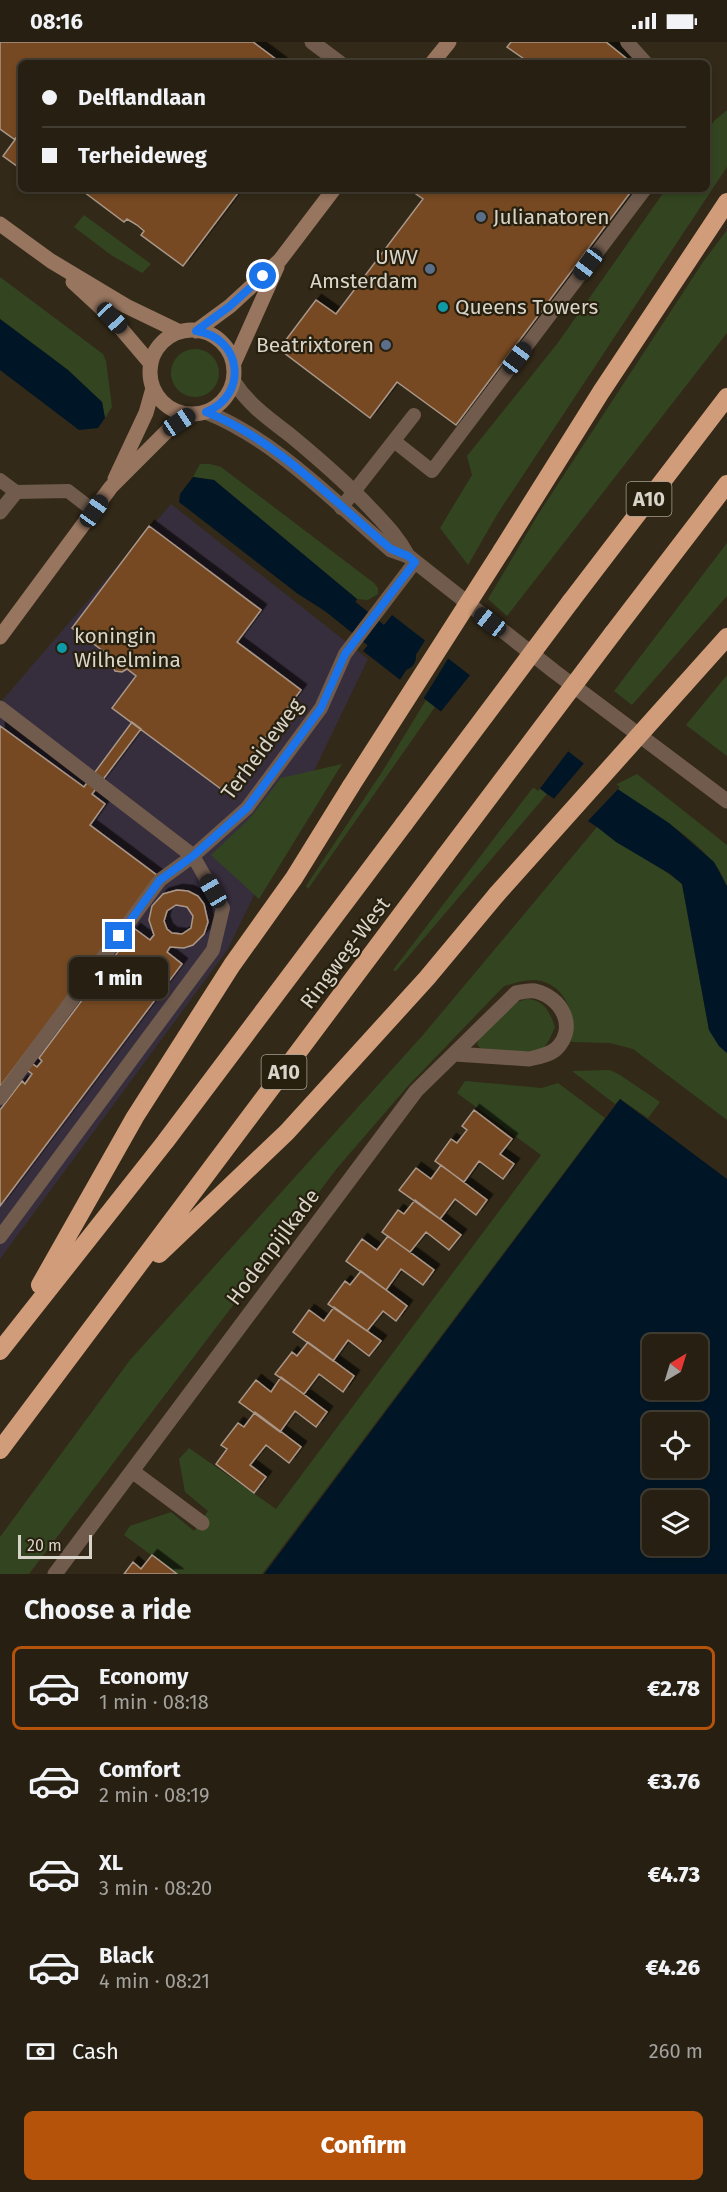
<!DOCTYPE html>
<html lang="en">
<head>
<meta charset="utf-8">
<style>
  :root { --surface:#261f12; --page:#2e271b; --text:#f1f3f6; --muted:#a4a29f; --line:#423d32; --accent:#b45309 }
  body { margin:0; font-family:"Fira Sans",sans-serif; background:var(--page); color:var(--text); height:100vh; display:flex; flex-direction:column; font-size:22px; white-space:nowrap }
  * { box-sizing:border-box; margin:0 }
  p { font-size:20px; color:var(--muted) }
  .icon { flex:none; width:33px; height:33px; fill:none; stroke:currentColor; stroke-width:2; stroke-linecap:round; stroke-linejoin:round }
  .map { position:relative; height:1532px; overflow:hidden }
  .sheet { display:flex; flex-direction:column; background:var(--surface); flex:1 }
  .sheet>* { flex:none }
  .guide { position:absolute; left:18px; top:18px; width:692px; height:132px; border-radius:9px; box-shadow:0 3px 9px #0003,0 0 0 2px var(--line); display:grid; align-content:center; height:132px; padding:0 24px; background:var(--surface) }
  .needle { width:39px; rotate:38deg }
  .buttons { position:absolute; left:642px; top:1292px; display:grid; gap:12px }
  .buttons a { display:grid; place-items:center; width:66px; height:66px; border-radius:9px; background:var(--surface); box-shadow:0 3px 9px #0003,0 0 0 2px var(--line); font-size:30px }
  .scale { position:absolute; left:18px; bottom:15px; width:74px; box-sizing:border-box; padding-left:6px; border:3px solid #d9d4c9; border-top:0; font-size:16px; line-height:21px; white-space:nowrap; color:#d9d4c9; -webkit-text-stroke:4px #28200f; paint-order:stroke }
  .end { position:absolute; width:27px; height:27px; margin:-14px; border:8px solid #1a73e8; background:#fff; box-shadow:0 0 0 3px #fff }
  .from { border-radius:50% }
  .bubble { position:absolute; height:42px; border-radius:9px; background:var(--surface); box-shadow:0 3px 9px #0003,0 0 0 2px var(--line); font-size:20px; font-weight:800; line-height:42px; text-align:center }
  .car { position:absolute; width:18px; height:36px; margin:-18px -9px; border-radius:8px; box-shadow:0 0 4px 2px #0007; background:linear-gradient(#222 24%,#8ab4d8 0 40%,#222 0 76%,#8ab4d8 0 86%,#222 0) }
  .guide b { display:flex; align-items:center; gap:21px; height:57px; font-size:22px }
  .guide b+b { border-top:2px solid var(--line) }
  .guide i { width:15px; height:15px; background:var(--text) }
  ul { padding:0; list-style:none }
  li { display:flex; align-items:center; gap:18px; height:84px; margin:0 12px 9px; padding:0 12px; border:3px solid transparent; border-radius:9px }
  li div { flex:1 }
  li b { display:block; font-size:22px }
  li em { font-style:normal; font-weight:800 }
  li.selected { border-color:var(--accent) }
  li>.icon { width:54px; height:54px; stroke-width:1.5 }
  h2 { padding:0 24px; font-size:27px; line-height:72px }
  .pay { display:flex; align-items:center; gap:15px; height:66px; padding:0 24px; font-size:22px }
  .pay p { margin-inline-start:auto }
  .button { display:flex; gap:12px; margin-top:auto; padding:12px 24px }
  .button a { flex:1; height:69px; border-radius:9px; background:var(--accent); color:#fff; font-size:24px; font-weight:800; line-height:69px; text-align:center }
  .status { display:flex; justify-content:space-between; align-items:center; height:42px; padding:0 30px; background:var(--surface); direction:ltr }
  .status svg { height:16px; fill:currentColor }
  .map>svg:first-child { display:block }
  .commercial { fill:#372e3d }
  .green { fill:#334520 }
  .water { fill:#001626; fill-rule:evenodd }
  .pier { fill:#322918 }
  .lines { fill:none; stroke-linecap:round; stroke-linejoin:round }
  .canal { stroke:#001626; stroke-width:26 }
  .building { fill:#764924; stroke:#aa9788; stroke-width:1.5; fill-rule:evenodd; filter:url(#shadow) }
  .lane { stroke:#705b4d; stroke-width:14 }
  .street { stroke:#705b4d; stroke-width:15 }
  .secondary { stroke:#97755f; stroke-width:15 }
  .highway { stroke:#d19c79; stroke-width:18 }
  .highway-bridge { stroke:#d19c79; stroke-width:18 }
  .route { stroke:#1a73e8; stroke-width:8 }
  .service-dot { fill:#5c6f8a; stroke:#28200f; stroke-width:2 }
  .culture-dot { fill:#0f9aa8; stroke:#28200f; stroke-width:2 }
  .labels { text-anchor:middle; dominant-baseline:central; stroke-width:4.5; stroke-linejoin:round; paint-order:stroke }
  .shield { fill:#28200f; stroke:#a49e91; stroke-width:1.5 }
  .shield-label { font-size:20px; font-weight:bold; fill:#d9d4c9 }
  .poi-label { font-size:21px; fill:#d9d4c9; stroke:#28200f; text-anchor:start }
  .street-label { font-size:21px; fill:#d9d4c9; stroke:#28200f }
</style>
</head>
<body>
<div class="status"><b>08:16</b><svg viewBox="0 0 49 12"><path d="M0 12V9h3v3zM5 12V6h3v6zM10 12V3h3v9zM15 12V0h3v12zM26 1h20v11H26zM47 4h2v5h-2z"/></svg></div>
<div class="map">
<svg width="727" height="1532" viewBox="0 0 727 1532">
  <defs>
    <filter id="shadow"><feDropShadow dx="5.5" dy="-5.5" stdDeviation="0" flood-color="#0009"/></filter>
  </defs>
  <rect width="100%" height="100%" fill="#322918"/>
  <path class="commercial" d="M171 462 368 617 228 907 0 1217V661Z"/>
  <path class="green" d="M727 68V125L498 471 468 523 440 486 472 433 467 414 557 302 666 147H706L707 90 714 79Z
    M84 173 151 222 142 231 111 213 74 185Z
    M727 188V291L507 574 488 557 539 471 703 220Z
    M0 235 103 312 106 319 112 365 105 376 102 360 68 328 0 277Z
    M171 331a24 24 0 1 1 48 0a24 24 0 1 1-48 0Z
    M200 422H210L221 425 374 541 378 546V552L368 558 357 557 214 438 193 435Z
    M727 501V554L632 663 614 649Z
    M727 633V714L686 683Z
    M426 658 435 665 308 847 306 844 384 727Z
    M342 722 259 857 211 813 250 776 281 736Z
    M637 732 727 803V844C723 836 719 826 713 820 686 788 646 768 613 744Z
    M535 743 547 752 396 929 393 928Z
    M597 785C624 806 656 820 682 842L709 988 719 1004 727 1011V1078L633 1007 610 1001 571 1000C576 976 568 946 541 939 528 936 516 941 504 944L408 1044 338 1125 29 1532H0V1495L130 1318 423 993Z
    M527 957C544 958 550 970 555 985 552 991 549 1001 543 1006 530 1015 496 1008 480 1006L477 1002 479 997 517 960Z
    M610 1028 620 1033 660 1060 648 1076 620 1057 615 1062 572 1029Z
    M465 1039 542 1046 558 1041 605 1076 262 1532H177L124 1493 130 1484 171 1470 194 1489 208 1469 185 1450 179 1417 189 1406 276 1467 541 1113 457 1051Z"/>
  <path class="water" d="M0 277 68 328 102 360 105 376 98 386 79 388 0 328Z
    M193 435 214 438 357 557 344 581 298 552 179 460 180 452Z
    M392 573 613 744 669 781 714 820 727 844V1011L719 1004 709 988 682 842 670 832 616 800 597 785 547 752 363 609Z
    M620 1057 727 1137V1532H264ZM652 1302H698V1347H652ZM652 1380H698V1425H652ZM652 1458H698V1503H652Z"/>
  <path class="pier" d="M426 597 449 615 422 659 398 641Z
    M471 632 570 707 538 749 439 672Z
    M586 719 620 745 586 781 552 759Z"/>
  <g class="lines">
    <path class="canal" d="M321 549 403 615"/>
  </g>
  <path class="building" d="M0 0H253L281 21H21V127L3 114 17 95 14 97 0 87Z
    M511 0H606L632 21H525L527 19 507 5Z
    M80 147H241L183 224 141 193 144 189 137 183 127 177 124 180Z
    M409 147H633L456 383 397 340 370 376 279 307 316 258 336 272 423 157Z
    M149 484 261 568 237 600 301 648 225 750 112 666 136 634 127 627 122 630 115 629 112 623 114 617 72 586Z
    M132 680 141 687 92 752 105 762 90 783 158 834 0 1045V684L84 745Z
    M177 848 188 849 198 854 204 862 208 880 204 892 193 903 184 906 170 905 167 910 182 922 0 1164V1068L22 1039 25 1042 32 1032 18 1021 23 1015 37 1025 42 1019 39 1016 135 887 150 898 154 893 149 878 152 864 163 852ZM176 863 187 865 193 874 191 886 182 892 172 891 167 887 164 879 167 869Z
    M474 1068 512 1097 500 1112 514 1122 503 1137 479 1119 464 1140 435 1119 451 1097 457 1101 467 1088 462 1084Z
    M441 1123 487 1158 476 1173 455 1157 440 1177 399 1148 416 1126 431 1137Z
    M415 1158 461 1193 449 1208 426 1190 410 1210 382 1190 398 1168 404 1172Z
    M388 1194 434 1228 423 1243 401 1227 386 1248 346 1219 362 1197 377 1208Z
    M361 1229 407 1264 396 1279 383 1269 367 1289 328 1262 345 1239 350 1243Z
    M334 1265 381 1299 369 1314 348 1298 333 1319 293 1290 309 1268 324 1279Z
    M308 1300 354 1334 343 1350 319 1332 304 1352 275 1332 292 1310 297 1314Z
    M281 1335 327 1370 316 1385 295 1369 280 1390 239 1360 256 1338 271 1350Z
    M255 1370 301 1405 289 1421 266 1403 250 1423 266 1435 254 1451 216 1422 227 1407 221 1403 238 1381 244 1385Z
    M152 1513 177 1532H124L133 1520 141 1527Z"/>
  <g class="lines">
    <path class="lane" d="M627 0 646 21
      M394 399 432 429 645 147
      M0 438 16 450 68 449 94 469
      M341 466 414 373
      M0 1056 160 838 193 814 247 766 321 666 345 612 415 520
      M0 1195 213 908 223 866 193 814"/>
    <path class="street" d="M312 0 340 21
      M234 340C249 363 269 377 290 393 319 417 346 440 371 467 386 483 398 495 408 514
      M206 370C276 398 334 460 391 508L408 514 555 630 727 759
      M0 470 16 450
      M0 666 193 814
      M132 1429 202 1481
      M55 1532 416 1049 516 951C522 950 529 948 535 949 562 955 578 986 556 1007 549 1013 538 1015 529 1017L455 1012"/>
    <path class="secondary" d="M432 21 449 0
      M0 182 51 219 126 264 180 290
      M73 240 112 276 151 322
      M150 330a42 42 0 1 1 84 0a42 42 0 1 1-84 0Z
      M196 289 230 264 280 218 334 147
      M234 321 277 225
      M115 437 146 371 153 346
      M0 595 111 445 168 388 191 373"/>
    <path class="highway" d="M502 508 601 350 727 160
      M571 559 727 355
      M613 591 727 442
      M684 643 727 595
      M159 1212 287 1090 427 936 497 852
      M40 1243 135 1075 232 923 294 836 351 744
      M0 1309 165 1100 404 782
      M0 1408 445 814"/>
    <path class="highway-bridge" d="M351 744 502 508
      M404 782 571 559
      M445 814 613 591
      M497 852 684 643"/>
  </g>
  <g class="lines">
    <path class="route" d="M119 894 160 838 193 814 247 766 321 666 345 612 415 520 408 514 391 507C334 460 276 397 206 370 249 353 242 295 196 289L230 264 263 234"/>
  </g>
  <g class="service-dot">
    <circle cx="481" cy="175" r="6"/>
    <circle cx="430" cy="227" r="6"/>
    <circle cx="386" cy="303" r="6"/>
  </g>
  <g class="culture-dot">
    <circle cx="443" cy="265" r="6"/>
    <circle cx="62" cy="606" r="6"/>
  </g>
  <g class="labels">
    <g class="shield">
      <rect x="626.5" y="440" width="45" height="34" rx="4.5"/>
      <rect x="261.5" y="1013" width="45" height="34" rx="4.5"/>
    </g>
    <g class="shield-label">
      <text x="649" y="457">A10</text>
      <text x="284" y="1030">A10</text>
    </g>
    <g class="poi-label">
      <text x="493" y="175">Julianatoren</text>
      <text x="418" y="215" text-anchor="end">UWV<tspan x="418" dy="24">Amsterdam</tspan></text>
      <text x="455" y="265">Queens Towers</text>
      <text x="374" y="303" text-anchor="end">Beatrixtoren</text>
      <text x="74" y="594">koningin<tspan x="74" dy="24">Wilhelmina</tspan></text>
    </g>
    <g class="street-label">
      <text transform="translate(262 707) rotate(-53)">Terheideweg</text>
      <text transform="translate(345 911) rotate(-53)">Ringweg-West</text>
      <text transform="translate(273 1205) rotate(-53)">Hodenpijlkade</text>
    </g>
  </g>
</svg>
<div class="buttons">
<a><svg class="needle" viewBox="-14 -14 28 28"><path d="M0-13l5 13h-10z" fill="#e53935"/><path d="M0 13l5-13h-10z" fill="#a4a29f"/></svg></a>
<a><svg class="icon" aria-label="locate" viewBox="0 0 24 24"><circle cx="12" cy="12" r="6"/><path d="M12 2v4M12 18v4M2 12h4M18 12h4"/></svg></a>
<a><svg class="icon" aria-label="layers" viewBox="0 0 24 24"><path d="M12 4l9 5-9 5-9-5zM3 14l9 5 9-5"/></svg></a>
</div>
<div class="scale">20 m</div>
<i class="end from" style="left:263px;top:234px"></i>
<i class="end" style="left:119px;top:894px"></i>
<div class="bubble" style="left:69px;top:915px;width:99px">1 min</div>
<i class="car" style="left:588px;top:222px;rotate:217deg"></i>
<i class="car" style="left:112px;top:276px;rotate:137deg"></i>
<i class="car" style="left:517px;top:316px;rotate:37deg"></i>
<i class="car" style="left:179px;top:380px;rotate:56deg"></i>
<i class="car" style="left:94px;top:469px;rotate:35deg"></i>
<i class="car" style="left:490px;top:580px;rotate:308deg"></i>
<i class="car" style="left:213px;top:849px;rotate:330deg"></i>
<div class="guide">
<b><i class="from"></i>Delflandlaan</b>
<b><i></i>Terheideweg</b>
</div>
</div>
<section class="sheet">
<h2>Choose a ride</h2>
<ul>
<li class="selected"><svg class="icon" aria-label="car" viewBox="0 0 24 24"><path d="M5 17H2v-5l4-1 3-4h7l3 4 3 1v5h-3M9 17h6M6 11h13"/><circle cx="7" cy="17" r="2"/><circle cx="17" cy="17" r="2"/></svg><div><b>Economy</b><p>1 min · 08:18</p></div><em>€2.78</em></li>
<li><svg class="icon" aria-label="car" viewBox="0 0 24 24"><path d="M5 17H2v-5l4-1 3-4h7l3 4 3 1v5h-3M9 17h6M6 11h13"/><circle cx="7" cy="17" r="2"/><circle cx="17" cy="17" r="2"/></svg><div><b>Comfort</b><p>2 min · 08:19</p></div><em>€3.76</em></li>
<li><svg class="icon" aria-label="car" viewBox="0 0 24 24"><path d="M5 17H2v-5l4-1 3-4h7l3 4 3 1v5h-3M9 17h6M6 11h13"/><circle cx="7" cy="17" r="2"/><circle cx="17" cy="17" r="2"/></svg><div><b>XL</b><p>3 min · 08:20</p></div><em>€4.73</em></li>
<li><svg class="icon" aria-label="car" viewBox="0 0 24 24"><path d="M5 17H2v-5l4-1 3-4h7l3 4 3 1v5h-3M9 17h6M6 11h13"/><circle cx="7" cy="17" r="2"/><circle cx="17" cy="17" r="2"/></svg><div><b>Black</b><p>4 min · 08:21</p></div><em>€4.26</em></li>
</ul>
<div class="pay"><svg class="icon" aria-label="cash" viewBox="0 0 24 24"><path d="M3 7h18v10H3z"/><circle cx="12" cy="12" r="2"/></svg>Cash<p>260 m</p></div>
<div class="button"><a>Confirm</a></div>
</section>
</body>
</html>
